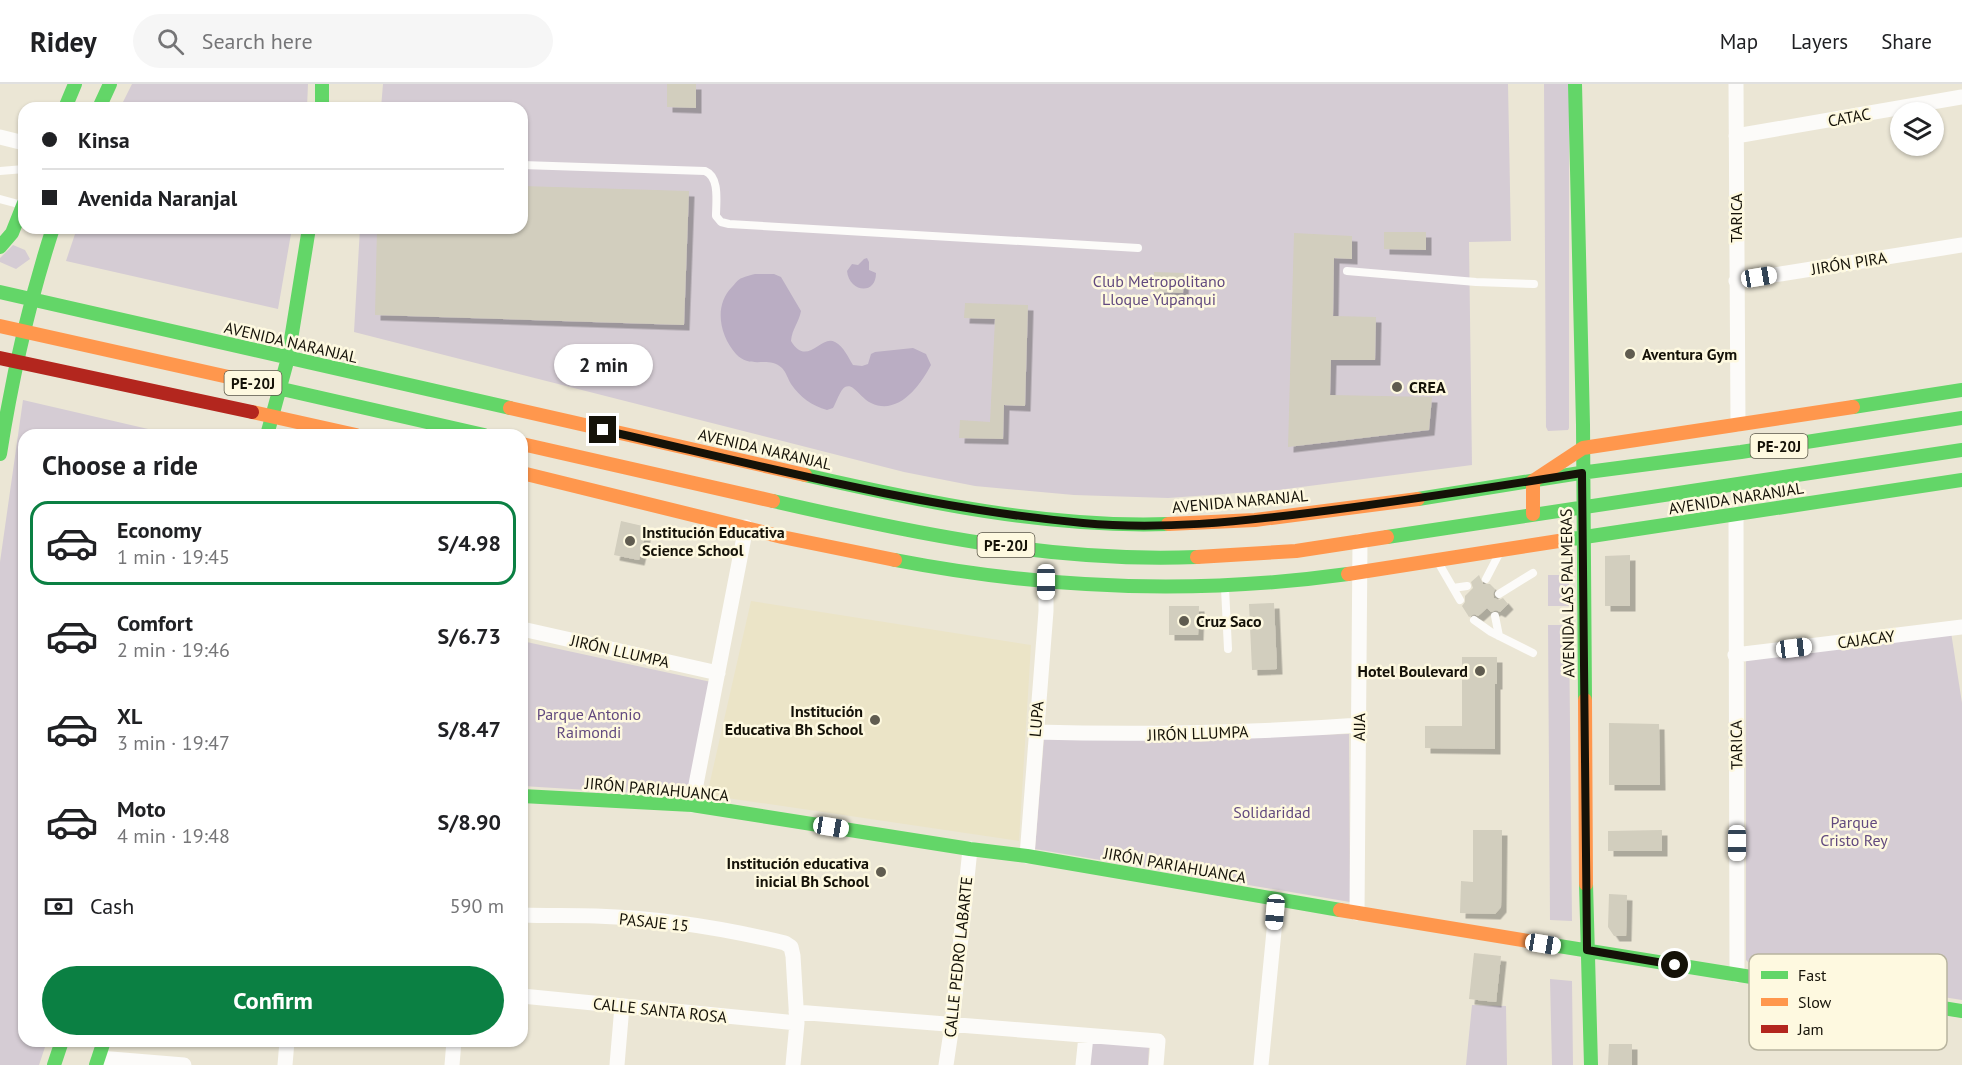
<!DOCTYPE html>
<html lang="en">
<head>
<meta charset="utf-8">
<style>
  :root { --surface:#fff; --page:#f6f6f6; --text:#202124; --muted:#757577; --line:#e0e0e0; --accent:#0b8043 }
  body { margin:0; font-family:"PT Sans",sans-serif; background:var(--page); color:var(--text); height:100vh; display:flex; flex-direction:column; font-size:22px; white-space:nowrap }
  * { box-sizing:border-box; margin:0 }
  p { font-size:20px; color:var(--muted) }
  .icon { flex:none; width:33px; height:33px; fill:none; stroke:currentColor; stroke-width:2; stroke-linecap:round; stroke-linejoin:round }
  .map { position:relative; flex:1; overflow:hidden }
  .side { position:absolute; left:18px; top:345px; width:510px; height:618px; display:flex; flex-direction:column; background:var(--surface); border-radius:18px; box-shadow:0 2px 4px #0004 }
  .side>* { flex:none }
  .top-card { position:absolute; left:18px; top:18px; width:510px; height:132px; border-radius:18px; box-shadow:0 2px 4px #0004; display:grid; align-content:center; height:132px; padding:0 24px; background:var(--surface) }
  .controls { position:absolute; left:1890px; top:18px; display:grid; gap:12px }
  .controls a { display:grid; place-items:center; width:54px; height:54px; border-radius:50%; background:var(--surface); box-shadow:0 2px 4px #0004; font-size:30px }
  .end { position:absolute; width:27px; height:27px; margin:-14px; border:8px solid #151208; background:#fff; box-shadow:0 0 0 3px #fff }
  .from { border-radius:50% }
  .bubble { position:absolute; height:42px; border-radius:21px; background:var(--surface); box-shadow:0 2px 4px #0004; font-size:20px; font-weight:700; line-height:42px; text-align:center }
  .car { position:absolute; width:18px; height:36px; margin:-18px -9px; border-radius:8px; box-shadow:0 0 4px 2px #0007; background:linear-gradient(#fff 24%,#345 0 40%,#fff 0 76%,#345 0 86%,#fff 0) }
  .top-card b { display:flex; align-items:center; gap:21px; height:57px; font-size:22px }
  .top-card b+b { border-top:2px solid var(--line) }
  .top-card i { width:15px; height:15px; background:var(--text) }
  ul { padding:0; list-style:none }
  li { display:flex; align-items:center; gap:18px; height:84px; margin:0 12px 9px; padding:0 12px; border:3px solid transparent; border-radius:18px }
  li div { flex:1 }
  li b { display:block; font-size:22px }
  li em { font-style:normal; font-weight:700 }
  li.on { border-color:var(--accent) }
  li>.icon { width:54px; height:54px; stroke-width:1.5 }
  h2 { padding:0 24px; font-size:27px; line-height:72px }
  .pay { display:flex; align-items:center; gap:15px; height:66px; padding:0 24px; font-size:22px }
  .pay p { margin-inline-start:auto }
  .cta { display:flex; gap:12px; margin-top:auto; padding:12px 24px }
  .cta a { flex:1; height:69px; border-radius:36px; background:var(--accent); color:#fff; font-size:24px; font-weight:700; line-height:69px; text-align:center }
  header { display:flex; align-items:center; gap:36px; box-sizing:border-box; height:84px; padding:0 30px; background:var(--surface); border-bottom:2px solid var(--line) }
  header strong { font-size:28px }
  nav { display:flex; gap:33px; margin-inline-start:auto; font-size:21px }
  .search { width:420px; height:54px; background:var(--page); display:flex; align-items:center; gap:15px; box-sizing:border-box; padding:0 21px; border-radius:33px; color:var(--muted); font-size:22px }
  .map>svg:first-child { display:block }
  .built { fill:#ebe4c7 }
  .green { fill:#d5ccd4 }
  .water { fill:#baadc3 }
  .building { fill:#d2cebe; filter:url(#shadow) }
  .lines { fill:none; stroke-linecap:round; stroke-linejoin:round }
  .lane { stroke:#fcfbf9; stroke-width:8 }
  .street { stroke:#fcfbf9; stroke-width:15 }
  .fast { stroke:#63d668; stroke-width:14 }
  .slow { stroke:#ff974d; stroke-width:14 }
  .jam { stroke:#b3261e; stroke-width:14 }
  .route { stroke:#151208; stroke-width:8 }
  .poi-dot { fill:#605c50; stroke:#fef9e0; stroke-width:2 }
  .labels { text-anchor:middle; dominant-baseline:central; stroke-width:5; stroke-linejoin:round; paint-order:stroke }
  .shield { fill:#fef9e0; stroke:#5b5749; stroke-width:1.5 }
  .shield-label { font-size:15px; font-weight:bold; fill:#151208 }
  .street-label { font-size:16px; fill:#151208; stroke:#fef9e0 }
  .park-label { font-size:16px; fill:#624a7f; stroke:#fef9e0 }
  .poi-label { font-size:16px; font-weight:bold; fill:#151208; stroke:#fef9e0; text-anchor:start }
  .key { fill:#fef9e0; stroke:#b8b49f; stroke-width:1.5 }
  .key-label { font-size:16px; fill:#151208 }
</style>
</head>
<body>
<header>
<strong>Ridey</strong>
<div class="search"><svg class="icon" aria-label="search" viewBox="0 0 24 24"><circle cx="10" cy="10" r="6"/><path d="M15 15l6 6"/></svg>Search here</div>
<nav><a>Map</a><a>Layers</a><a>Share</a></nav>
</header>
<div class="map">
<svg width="1962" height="981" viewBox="0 0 1962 981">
  <defs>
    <filter id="shadow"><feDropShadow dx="5.5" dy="5.5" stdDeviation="0" flood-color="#0004"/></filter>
  </defs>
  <rect width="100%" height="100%" fill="#ebe6d5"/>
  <path class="built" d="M751 517 1031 561 1019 757 707 711Z"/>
  <path class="green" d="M132 0H308L307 24H120Z
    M383 0H1508L1511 157 1469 158 1472 381 1278 406 1168 414 1074 411 975 402 904 388 354 248 360 144H522V24H381Z
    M1544 0H1569V344L1568 346 1548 347 1546 343Z
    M77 144H292L278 225 66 177Z
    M13 161 25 166 30 175 16 185 0 178V174Z
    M23 316 174 351H24V957H47L39 981H0V478Z
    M1548 491H1569V522H1548Z
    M1548 541H1569L1572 837 1550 836Z
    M1951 548 1962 619V916L1753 883 1746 876V576Z
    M522 557 711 598 687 712 522 702Z
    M1349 650 1350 818 1035 765 1044 655 1197 654Z
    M1550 895 1572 897 1573 981H1552Z
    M1472 921 1506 922 1507 981H1466Z
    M1092 958 1149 963 1148 981H1090Z"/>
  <path class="water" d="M867 174 869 178V186L876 189C876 212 849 208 847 187L852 180 858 181 864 175Z
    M755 190H774L781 193 801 227C799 238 792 245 791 257 807 284 821 250 835 258 844 263 848 273 853 281L862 282 868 280 871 270 875 268 913 264 926 270 931 281C920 302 898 332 871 319 863 315 860 309 853 304 851 302 847 302 845 303 840 306 836 319 833 324L827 326C812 322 800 313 791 300 788 295 786 288 782 284 768 271 751 286 736 270 719 251 714 221 732 203 735 200 738 195 742 194 746 192 751 191 755 190Z"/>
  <path class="building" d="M667 0H696V24L667 23Z
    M522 102 689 107 684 241 375 231 377 144H522Z
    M1384 148H1426V166L1384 165Z
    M1294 149 1352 152V175L1334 174 1333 232 1376 233 1375 276H1331L1330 311 1432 313 1429 346 1288 363Z
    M1154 188 1184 189 1183 209 1154 208Z
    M965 219 1028 221 1025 322 1004 321 1003 355 959 354 960 336 990 338 995 235 964 234Z
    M621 437 647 443 639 476 614 471Z
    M1630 471V522H1605V472Z
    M1479 491 1483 500H1490L1495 505 1493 510 1494 514 1499 516 1503 514 1508 520 1500 528 1496 526 1491 528 1487 524 1478 532 1474 530 1469 533 1462 522 1465 518V512L1473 504 1471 498Z
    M1274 519 1277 585 1252 586 1249 520Z
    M1169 522H1199L1198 551H1169Z
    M1462 573H1497V600H1495V665L1425 664V642H1462Z
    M1609 639 1659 640 1660 701H1609Z
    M1473 746H1502L1501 823 1495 830 1460 829 1461 797 1473 798Z
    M1662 746V767H1608V747Z
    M1609 810 1627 811 1626 852H1614L1608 843Z
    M1474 869 1501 872 1496 918 1469 915Z
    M1609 960H1632V981H1608Z"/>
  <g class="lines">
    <path class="lane" d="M522 81 705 87C720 93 716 118 716 132L721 138 729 140 1138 164
      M0 87 24 85
      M0 115 22 121
      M1347 187 1476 198 1534 200
      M1438 478 1460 516
      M1486 495 1500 468
      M1225 504 1228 565
      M1453 504 1467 502
      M1499 510 1533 489
      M1495 532 1499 552
      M1474 536 1491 548 1533 569"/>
    <path class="street" d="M1736 0 1738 340
      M1736 52 1962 13
      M0 53 24 59
      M1736 197 1962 161
      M1736 430 1737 891
      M522 545 718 589
      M1735 571 1962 543
      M1035 648C1144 651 1251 649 1360 641
      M692 721 746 443
      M1027 772 1046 527V498
      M1357 829 1360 457
      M522 831C547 832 572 831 596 832 660 834 723 844 785 859L791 863 793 872 797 939 793 981
      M522 912 797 939
      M796 928 1158 957 1156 981
      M99 974 184 981
      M285 981 287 957
      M452 981 454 957
      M617 981 622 922
      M946 981 952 941 970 765
      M1083 981 1086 952
      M1261 981 1277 816"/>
    <path class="fast" d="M322 0V24
      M1575 0 1583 341 1585 616
      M65 24 75 0
      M99 24 110 0
      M0 163 12 149 24 119
      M0 208 510 324
      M273 303 484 351
      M1853 323 1962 306
      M267 351 288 274 309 144
      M0 370C12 293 29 218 53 144
      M805 391C924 418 1046 444 1168 440
      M1418 415 1580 389 1741 368 1962 334
      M773 417C912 449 1054 479 1197 473
      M1387 453 1962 366
      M1565 456 1962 396
      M895 476C1045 505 1196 511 1348 490
      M522 712 692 721 970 765 1027 772 1340 826
      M1586 800 1591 981
      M1534 858 1962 927
      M54 981 62 957
      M96 981 104 957"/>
    <path class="slow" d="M0 242 273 303
      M510 324 805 391
      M252 328 356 351
      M522 360 773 417
      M522 389 782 453 895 476
      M1533 430V397L1583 364 1853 323
      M1168 440 1255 436 1418 415
      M1197 473 1296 467 1387 453
      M1348 490 1565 456
      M1585 616 1586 800
      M1340 826 1534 858"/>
    <path class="jam" d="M0 274 252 328"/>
  </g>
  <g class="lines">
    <path class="route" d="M603 346C762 382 920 424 1083 439 1160 446 1239 438 1316 428 1405 417 1494 403 1582 389L1587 866 1675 881"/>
  </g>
  <g class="poi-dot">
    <circle cx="1630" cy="270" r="6"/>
    <circle cx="1397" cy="303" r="6"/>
    <circle cx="630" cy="457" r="6"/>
    <circle cx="1184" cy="537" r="6"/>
    <circle cx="1480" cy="587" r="6"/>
    <circle cx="875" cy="636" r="6"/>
    <circle cx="881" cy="788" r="6"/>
  </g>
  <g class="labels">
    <g class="shield">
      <rect x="224.5" y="287" width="57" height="24" rx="4.5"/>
      <rect x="1750.5" y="350" width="57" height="24" rx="4.5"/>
      <rect x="977.5" y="449" width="57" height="24" rx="4.5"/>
    </g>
    <g class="shield-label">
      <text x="253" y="299">PE-20J</text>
      <text x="1779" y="362">PE-20J</text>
      <text x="1006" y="461">PE-20J</text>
    </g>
    <g class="street-label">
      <text transform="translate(1849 33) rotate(-10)">CATAC</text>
      <text transform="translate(1736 134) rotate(-90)">TARICA</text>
      <text transform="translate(1849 179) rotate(-9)">JIRÓN PIRA</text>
      <text transform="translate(291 258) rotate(13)">AVENIDA NARANJAL</text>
      <text transform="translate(765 365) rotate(13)">AVENIDA NARANJAL</text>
      <text transform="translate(1736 414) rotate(-9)">AVENIDA NARANJAL</text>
      <text transform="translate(1240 417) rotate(-5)">AVENIDA NARANJAL</text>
      <text transform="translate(1567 509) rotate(-91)">AVENIDA LAS PALMERAS</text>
      <text transform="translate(1866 555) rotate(-7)">CAJACAY</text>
      <text transform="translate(620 567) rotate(13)">JIRÓN LLUMPA</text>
      <text transform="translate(1036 635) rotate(-85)">LUPA</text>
      <text transform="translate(1359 643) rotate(-89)">AIJA</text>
      <text transform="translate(1198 649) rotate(-2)">JIRÓN LLUMPA</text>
      <text transform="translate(1736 661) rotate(-91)">TARICA</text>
      <text transform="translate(657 705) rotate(5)">JIRÓN PARIAHUANCA</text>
      <text transform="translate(1175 781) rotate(10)">JIRÓN PARIAHUANCA</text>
      <text transform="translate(654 838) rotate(6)">PASAJE 15</text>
      <text transform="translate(958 873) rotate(-84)">CALLE PEDRO LABARTE</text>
      <text transform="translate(660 926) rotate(6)">CALLE SANTA ROSA</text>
    </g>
    <g class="park-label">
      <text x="1159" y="197">Club Metropolitano<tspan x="1159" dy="18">Lloque Yupanqui</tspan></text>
      <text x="589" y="630">Parque Antonio<tspan x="589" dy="18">Raimondi</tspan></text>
      <text x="1272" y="728">Solidaridad</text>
      <text x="1854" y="738">Parque<tspan x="1854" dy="18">Cristo Rey</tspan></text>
    </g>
    <g class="poi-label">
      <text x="1642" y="270">Aventura Gym</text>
      <text x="1409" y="303">CREA</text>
      <text x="642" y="448">Institución Educativa<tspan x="642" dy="18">Science School</tspan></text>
      <text x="1196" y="537">Cruz Saco</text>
      <text x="1468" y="587" text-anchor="end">Hotel Boulevard</text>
      <text x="863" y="627" text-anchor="end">Institución<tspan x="863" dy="18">Educativa Bh School</tspan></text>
      <text x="869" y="779" text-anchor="end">Institución educativa<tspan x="869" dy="18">inicial Bh School</tspan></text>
    </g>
  </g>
  <rect x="1749" y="870" width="198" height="96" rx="9" class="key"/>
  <rect x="1761" y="887" width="27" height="8" fill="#63d668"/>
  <rect x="1761" y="914" width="27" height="8" fill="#ff974d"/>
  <rect x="1761" y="941" width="27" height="8" fill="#b3261e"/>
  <g class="key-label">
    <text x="1798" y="897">Fast</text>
    <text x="1798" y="924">Slow</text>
    <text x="1798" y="951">Jam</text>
  </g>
</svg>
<div class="controls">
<a><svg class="icon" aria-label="layers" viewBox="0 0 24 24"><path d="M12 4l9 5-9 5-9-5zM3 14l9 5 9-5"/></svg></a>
</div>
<i class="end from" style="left:1675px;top:881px"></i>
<i class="end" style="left:603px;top:346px"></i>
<div class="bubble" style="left:554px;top:260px;width:99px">2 min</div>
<i class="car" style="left:1759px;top:193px;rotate:81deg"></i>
<i class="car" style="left:1046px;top:498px;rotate:180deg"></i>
<i class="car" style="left:1794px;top:564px;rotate:83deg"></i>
<i class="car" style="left:831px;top:743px;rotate:99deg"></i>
<i class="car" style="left:1737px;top:759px;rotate:180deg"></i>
<i class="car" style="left:1275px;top:828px;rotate:185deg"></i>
<i class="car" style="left:1543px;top:860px;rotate:99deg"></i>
<div class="top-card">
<b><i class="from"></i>Kinsa</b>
<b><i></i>Avenida Naranjal</b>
</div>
<section class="side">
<h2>Choose a ride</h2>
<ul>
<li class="on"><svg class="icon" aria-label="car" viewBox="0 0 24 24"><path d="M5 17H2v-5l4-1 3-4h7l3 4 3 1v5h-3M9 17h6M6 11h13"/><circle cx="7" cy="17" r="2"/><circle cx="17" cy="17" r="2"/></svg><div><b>Economy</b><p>1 min · 19:45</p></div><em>S/4.98</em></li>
<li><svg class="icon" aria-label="car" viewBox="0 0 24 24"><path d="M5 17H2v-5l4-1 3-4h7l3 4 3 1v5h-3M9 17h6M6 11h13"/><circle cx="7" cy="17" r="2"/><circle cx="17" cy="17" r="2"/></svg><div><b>Comfort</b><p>2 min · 19:46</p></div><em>S/6.73</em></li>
<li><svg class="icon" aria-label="car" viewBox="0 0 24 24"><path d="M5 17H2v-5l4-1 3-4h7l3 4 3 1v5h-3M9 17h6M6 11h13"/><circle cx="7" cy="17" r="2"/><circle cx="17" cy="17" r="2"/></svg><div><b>XL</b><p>3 min · 19:47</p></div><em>S/8.47</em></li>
<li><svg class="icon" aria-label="car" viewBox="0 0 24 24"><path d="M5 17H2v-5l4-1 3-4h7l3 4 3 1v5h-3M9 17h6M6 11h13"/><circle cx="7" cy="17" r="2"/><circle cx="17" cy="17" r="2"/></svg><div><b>Moto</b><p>4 min · 19:48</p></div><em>S/8.90</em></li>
</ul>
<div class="pay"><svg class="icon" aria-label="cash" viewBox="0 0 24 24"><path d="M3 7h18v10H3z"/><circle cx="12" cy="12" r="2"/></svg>Cash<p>590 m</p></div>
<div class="cta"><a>Confirm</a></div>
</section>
</div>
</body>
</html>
